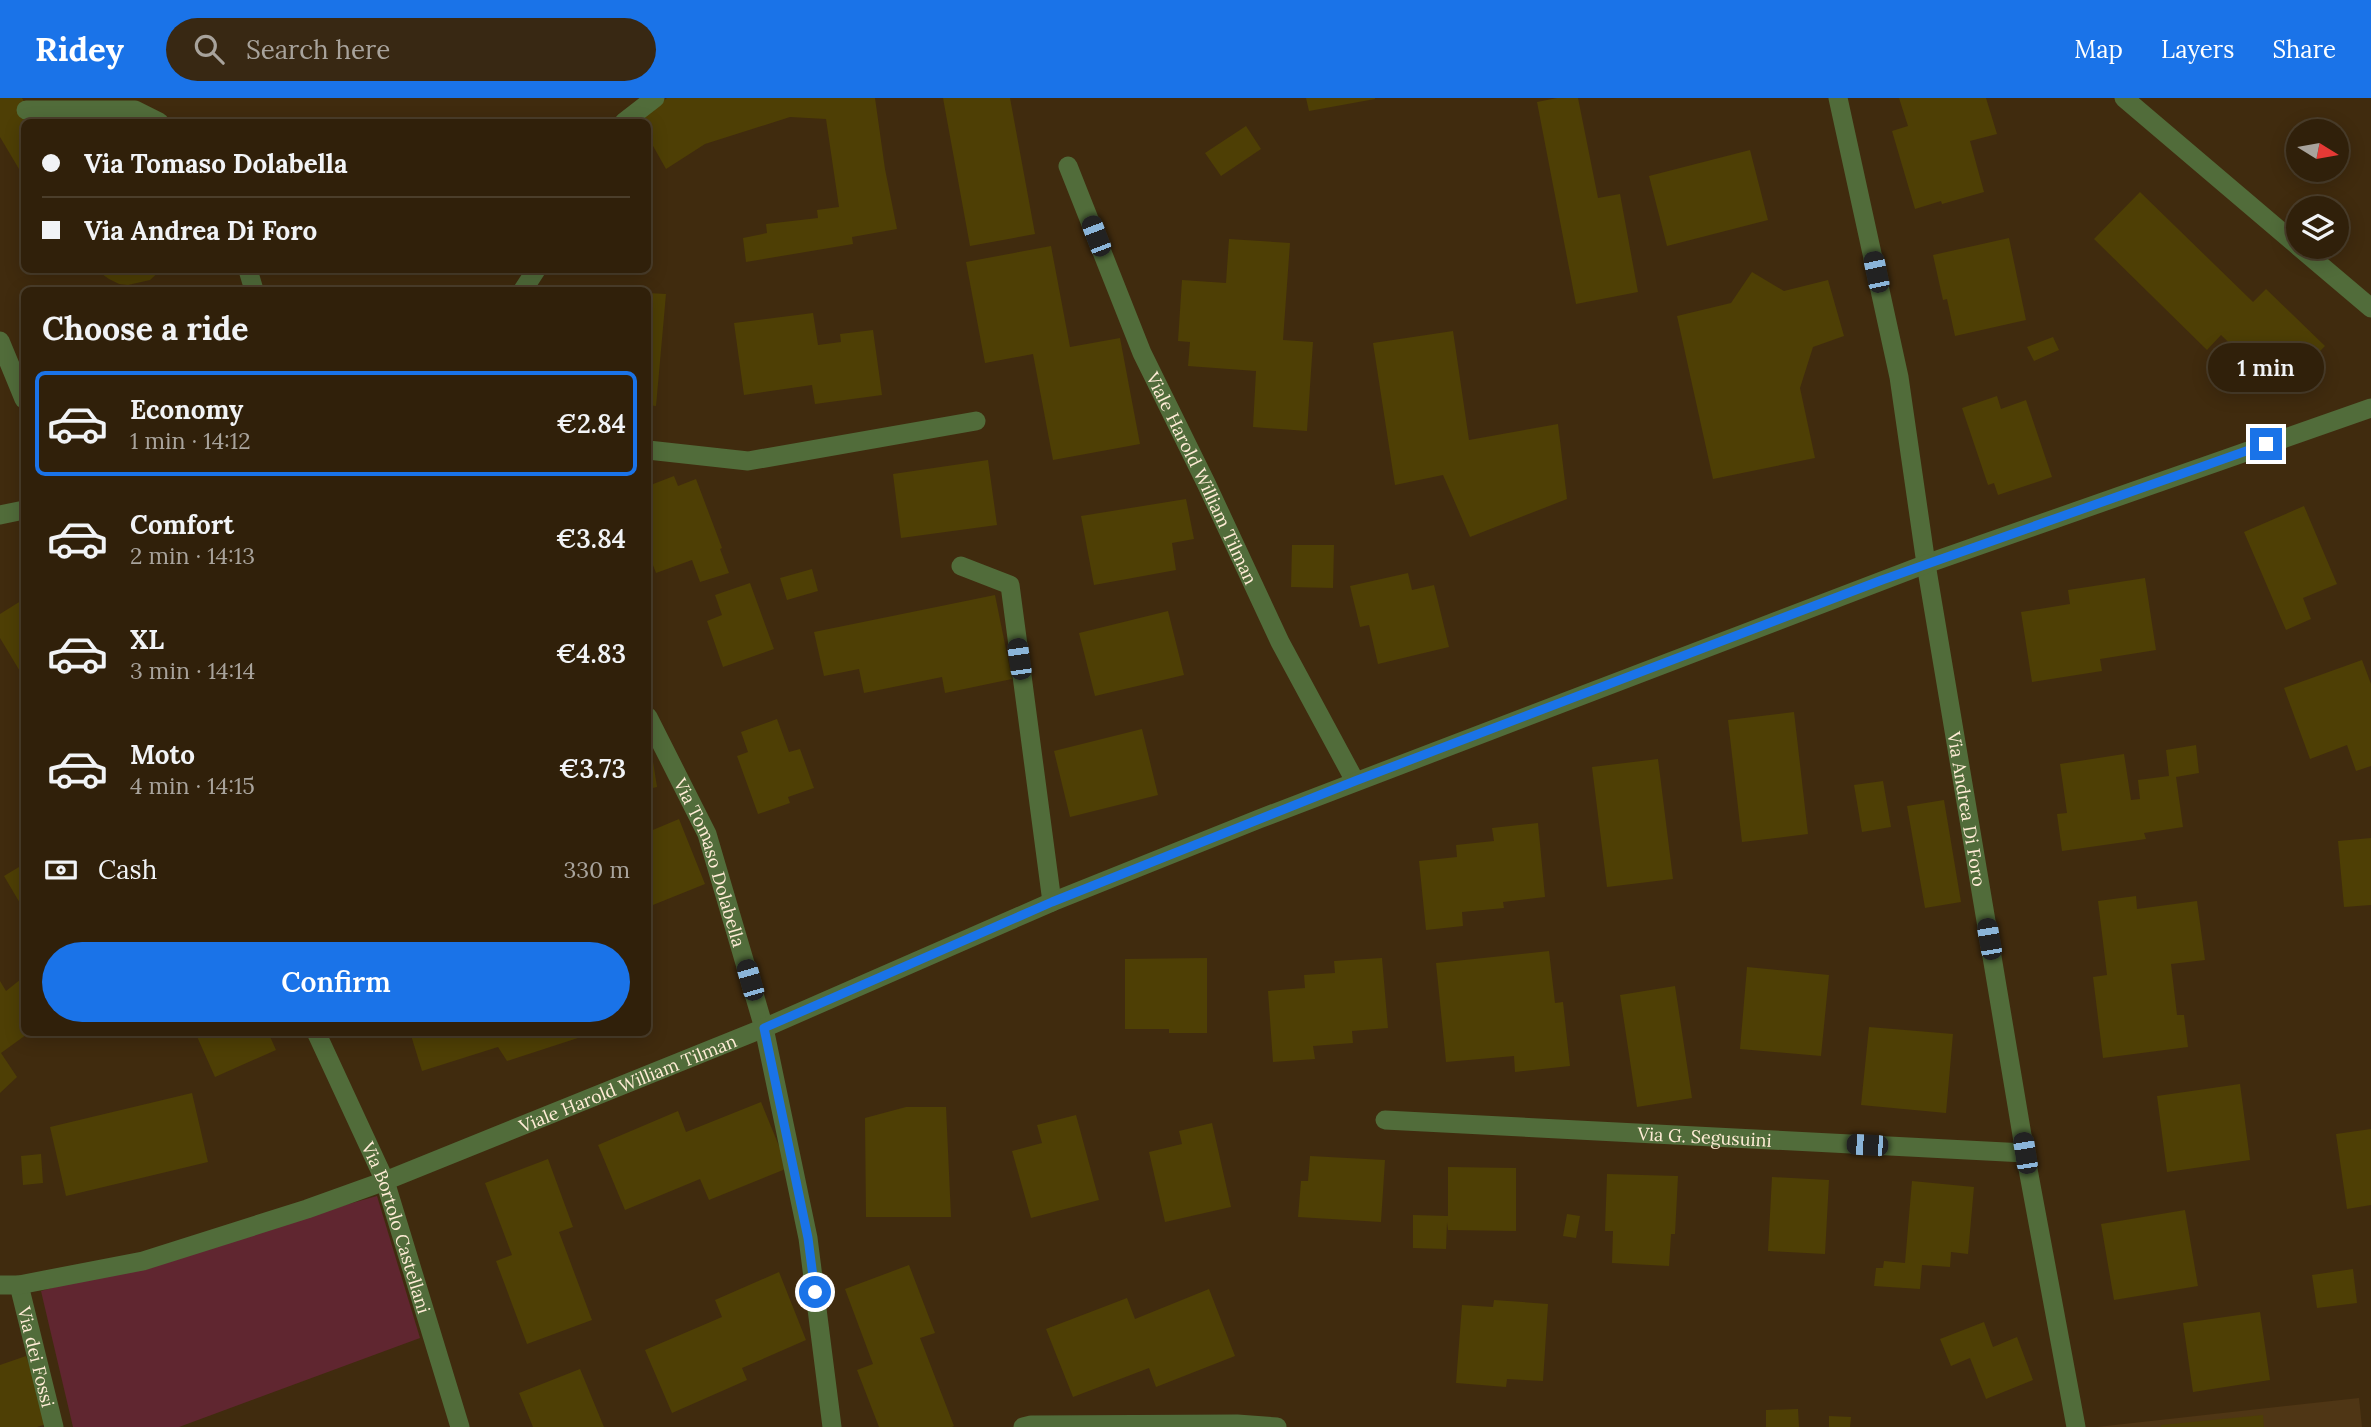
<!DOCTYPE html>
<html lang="en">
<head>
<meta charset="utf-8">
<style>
  :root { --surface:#30200a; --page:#382813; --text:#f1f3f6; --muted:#a8a39c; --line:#4b3e2b; --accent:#1a73e8 }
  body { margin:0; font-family:Lora,serif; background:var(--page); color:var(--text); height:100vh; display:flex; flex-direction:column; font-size:26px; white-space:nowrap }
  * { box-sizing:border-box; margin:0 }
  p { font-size:23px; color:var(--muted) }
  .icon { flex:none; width:38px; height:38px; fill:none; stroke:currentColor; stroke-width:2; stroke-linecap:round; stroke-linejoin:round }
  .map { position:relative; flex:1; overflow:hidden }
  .details { position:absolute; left:21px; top:189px; width:630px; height:749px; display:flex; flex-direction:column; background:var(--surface); border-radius:10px; box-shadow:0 4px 18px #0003,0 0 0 2px var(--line) }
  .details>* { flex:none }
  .hud { position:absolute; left:21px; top:21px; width:630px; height:154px; border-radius:10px; box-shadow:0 4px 18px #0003,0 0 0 2px var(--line); display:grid; align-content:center; height:154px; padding:0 21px; background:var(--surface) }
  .needle { width:46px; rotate:101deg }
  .buttons { position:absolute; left:2286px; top:21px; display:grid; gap:14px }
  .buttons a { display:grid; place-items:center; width:63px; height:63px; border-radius:50%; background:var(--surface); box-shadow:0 4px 18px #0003,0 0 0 2px var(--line); font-size:35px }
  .end { position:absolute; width:32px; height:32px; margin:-16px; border:9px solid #1a73e8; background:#fff; box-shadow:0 0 0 4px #fff }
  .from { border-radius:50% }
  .bubble { position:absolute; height:49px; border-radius:24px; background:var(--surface); box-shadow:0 4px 18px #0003,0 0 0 2px var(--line); font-size:23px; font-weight:600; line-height:49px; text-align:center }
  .car { position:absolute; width:21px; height:42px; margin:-21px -10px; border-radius:9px; box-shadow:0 0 5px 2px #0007; background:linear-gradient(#222 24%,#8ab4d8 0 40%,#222 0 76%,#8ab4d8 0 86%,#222 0) }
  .hud b { display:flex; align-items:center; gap:24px; height:66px; font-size:26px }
  .hud b+b { border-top:2px solid var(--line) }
  .hud i { width:18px; height:18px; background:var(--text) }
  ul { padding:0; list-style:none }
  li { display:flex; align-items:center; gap:21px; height:105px; margin:0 14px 10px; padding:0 7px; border:4px solid transparent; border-radius:10px }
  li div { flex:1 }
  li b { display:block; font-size:26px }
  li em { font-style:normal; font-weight:600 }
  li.current { border-color:var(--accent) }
  li>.icon { width:63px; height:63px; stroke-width:1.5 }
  h2 { padding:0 21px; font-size:32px; line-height:84px }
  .pay { display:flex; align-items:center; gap:18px; height:77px; padding:0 21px; font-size:26px }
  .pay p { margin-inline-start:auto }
  .cta { display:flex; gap:14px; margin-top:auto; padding:14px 21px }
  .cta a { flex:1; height:80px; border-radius:42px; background:var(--accent); color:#fff; font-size:28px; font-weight:600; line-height:80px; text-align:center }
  header { display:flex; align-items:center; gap:42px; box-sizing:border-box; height:98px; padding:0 35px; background:var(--accent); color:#fff }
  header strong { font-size:33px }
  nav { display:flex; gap:38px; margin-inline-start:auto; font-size:24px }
  .search { width:490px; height:63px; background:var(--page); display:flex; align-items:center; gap:18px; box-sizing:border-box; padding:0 24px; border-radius:38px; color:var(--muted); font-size:26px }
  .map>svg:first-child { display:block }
  .built { fill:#4f3615 }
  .green { fill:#602630 }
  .building { fill:#4e3f05 }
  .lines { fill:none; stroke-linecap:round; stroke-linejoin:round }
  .service { stroke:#516c3a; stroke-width:19 }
  .minor { stroke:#516c3a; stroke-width:19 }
  .tertiary { stroke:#516c3a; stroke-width:19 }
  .route { stroke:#1a73e8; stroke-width:9 }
  .labels { text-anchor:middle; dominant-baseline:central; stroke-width:5; stroke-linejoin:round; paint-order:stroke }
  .street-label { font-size:18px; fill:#ffecd6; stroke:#241400 }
</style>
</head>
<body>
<header>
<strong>Ridey</strong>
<div class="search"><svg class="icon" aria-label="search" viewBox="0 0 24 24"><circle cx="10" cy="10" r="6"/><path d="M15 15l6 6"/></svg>Search here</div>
<nav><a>Map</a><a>Layers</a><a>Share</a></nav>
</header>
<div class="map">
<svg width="2371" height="1329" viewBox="0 0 2371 1329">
  <rect width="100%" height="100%" fill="#402b0e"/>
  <path class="built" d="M2359 1300 2362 1329H2097Z"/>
  <path class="green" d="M377 1098 420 1240 179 1329H73L41 1193Z"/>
  <path class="building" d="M0 0H22L36 24H24V118L20 117 22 91 19 71 0 39Z
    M667 0H875L885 71 897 131 852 139 853 146 746 164 743 140 767 135 766 126 818 120 817 112 839 109 826 21 790 19 705 46 666 71 648 39V24H639L638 22Z
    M943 0H1010L1035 136 970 148Z
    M1306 0H1375V1L1309 13Z
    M1557 0H1578L1598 100 1620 96 1638 194 1576 206 1537 4Z
    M1899 0H1986L1997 36 1970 43 1984 94 1942 106 1941 103 1915 111 1892 33 1908 28Z
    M1246 28 1261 51 1221 78 1205 55Z
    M1750 52 1768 122 1667 148 1649 78Z
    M2140 94 2253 204 2266 191 2325 248 2280 294 2221 237 2207 252 2094 141Z
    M2009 140 2026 222 1955 238 1947 201 1943 202 1933 157Z
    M1229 141 1290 145 1283 242 1313 244 1307 333 1253 329 1256 273 1188 268 1190 244 1178 243 1182 182 1226 185Z
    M1051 148 1070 249 1120 240 1140 346 1053 362 1033 256 985 265 966 164Z
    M96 172H161L150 182 128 187 119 186 109 181Z
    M1752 174 1784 193 1828 182 1844 238 1813 249 1800 290 1815 360 1713 381 1677 218 1731 205Z
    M648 195 666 196 656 308 648 307Z
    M813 215 818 247 841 244 840 236 873 232 882 297 815 306 812 287 744 297 734 225Z
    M1453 233 1469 342 1558 326 1567 401 1470 439 1443 377 1395 387 1373 245Z
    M2053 239 2059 252 2034 263 2027 249Z
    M1997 298 2001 311 2026 302 2052 379 1998 397 1994 385 1988 387 1962 310Z
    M988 362 997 427 901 440 893 376Z
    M674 378 678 388 696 381 722 450 720 451 729 475 700 484 692 462 656 475 648 454V388Z
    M1186 401 1194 441 1172 445 1176 472 1094 487 1081 418Z
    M2304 408 2337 486 2303 500 2311 521 2286 532 2244 434Z
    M1292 447H1334L1333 490 1291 489Z
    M812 471 818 493 787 502 780 480Z
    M1408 475 1412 492 1434 487 1449 549 1378 566 1369 527 1360 529 1350 488Z
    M2145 480 2156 552 2100 561 2102 573 2032 584 2021 514 2070 506 2068 492Z
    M750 485 774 551 723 569 707 523 722 517 715 497Z
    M995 497 1012 581 945 595 942 579 864 595 859 571 824 578 814 534Z
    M24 501V580L0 540V516Z
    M1168 513 1184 577 1095 598 1079 535Z
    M2362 562 2371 586V668L2356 673 2347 647 2310 661 2284 590Z
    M1794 614 1808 736 1742 744 1728 622Z
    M777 621 789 654 800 651 814 690 788 699 790 705 758 716 737 658 748 654 741 634Z
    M1142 631 1158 697 1070 719 1054 653Z
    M2196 647 2199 675 2176 679 2183 729 2144 735 2146 741 2062 753 2057 716 2067 715 2060 666 2124 656 2131 702 2140 701 2138 682 2169 678 2166 652Z
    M648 657H652L657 689 648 691Z
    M1658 661 1673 781 1607 789 1592 669Z
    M1883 683 1891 729 1862 734 1854 687Z
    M1944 702 1961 804 1925 810 1907 708Z
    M679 721 705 786 648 809V734Z
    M1538 725 1545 799 1503 804 1504 810 1462 814 1463 828 1426 832 1419 763 1457 759 1456 747 1494 743 1492 730Z
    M2371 740V807L2344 809 2338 743Z
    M24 766V812L4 778Z
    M2136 798 2137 811 2197 803 2205 862 2171 866 2177 917H2184L2188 949 2103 960 2093 879 2107 877 2098 803Z
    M1549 853 1555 905 1563 904 1570 968 1515 974 1514 958 1446 964 1436 865Z
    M1207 860V935H1169V931H1125V861Z
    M1382 860 1388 930 1352 933 1353 945 1313 948 1315 961 1273 964 1268 893 1305 890 1304 877 1335 875 1334 863Z
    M1747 869 1829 877 1821 958 1740 951Z
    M21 881 24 885V934H30L1 955 17 979 0 995V883L6 893Z
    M1675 888 1692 1000 1637 1009 1620 897Z
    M1869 929 1953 936 1946 1015 1861 1007Z
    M195 934H268L276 952 215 979Z
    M410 934H583L584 938 507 963 498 949 422 973Z
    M2240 986 2250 1062 2167 1074 2157 998Z
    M192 995 208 1064 66 1098 50 1029Z
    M761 1004 788 1070 709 1102 700 1081 625 1112 598 1047 678 1013 686 1034Z
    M906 1009H946L951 1119H866L865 1020Z
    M1076 1017 1099 1102 1031 1120 1012 1053 1042 1045 1037 1027Z
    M1212 1025 1231 1109 1165 1124 1149 1054 1182 1046 1179 1033Z
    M2371 1031V1107L2347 1111 2336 1036Z
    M41 1056 43 1085 23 1087 21 1058Z
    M1310 1058 1385 1062 1381 1124 1298 1119 1301 1083H1308Z
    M548 1061 573 1129 559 1134 592 1222 527 1246 496 1163 512 1157 485 1085Z
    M1448 1069 1516 1070V1133L1448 1132 1447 1124 1446 1151 1413 1150V1117L1448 1118Z
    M1607 1076 1678 1078 1675 1136H1671L1669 1168 1612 1165 1613 1133H1605Z
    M1772 1079 1829 1082 1825 1156 1768 1153Z
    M1912 1083 1974 1089 1968 1156 1951 1154 1950 1169 1922 1167 1920 1191 1874 1188 1876 1170H1883L1884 1163 1905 1165Z
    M2185 1112 2198 1188 2114 1202 2101 1126Z
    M1567 1116 1580 1118 1576 1140 1563 1138Z
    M909 1167 935 1235 920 1240 954 1328 952 1329H879L857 1272 873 1266 845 1191Z
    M2353 1171 2357 1205 2317 1210 2312 1177Z
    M779 1174 806 1242 742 1270 747 1282 672 1315 645 1252 722 1219 715 1202Z
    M1209 1191 1235 1258 1156 1289 1149 1270 1073 1299 1046 1231 1127 1200 1135 1221Z
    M1494 1202 1548 1206 1543 1283 1507 1281 1506 1289 1456 1285 1462 1207 1493 1209Z
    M2260 1214 2270 1282 2193 1294 2183 1225Z
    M1984 1224 1993 1249 2017 1239 2033 1282 1986 1301 1970 1260 1951 1268 1940 1241Z
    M26 1258 50 1325 37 1329H0V1267Z
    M580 1271 604 1329H533L519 1295Z
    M1798 1311 1799 1329H1766V1312Z
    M2263 1317 2264 1329H2161V1327Z
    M1829 1318 1851 1319 1850 1329H1829Z"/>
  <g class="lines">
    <g class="service">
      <path d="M26 12H135L159 24"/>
      <path d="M248 172 254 192"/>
      <path id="s1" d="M19 1187 54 1329"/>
    </g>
    <g class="minor">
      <path d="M2124 0 2298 148"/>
      <path id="s2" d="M1068 68 1142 255 1206 385 1280 544 1355 683"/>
      <path d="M2299 149 2371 210"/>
      <path d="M0 243 24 301"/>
      <path d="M648 352 748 363 976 323"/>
      <path d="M1926 466 2371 310"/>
      <path d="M961 468 1010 487 1052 804"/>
      <path id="s3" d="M648 619 707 736 764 930 808 1140 832 1329"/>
      <path id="s4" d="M316 934 385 1083 460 1329"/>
      <path id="s5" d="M1385 1022 2025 1055"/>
      <path d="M1023 1329 1031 1327 1237 1326 1277 1329"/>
    </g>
    <g class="tertiary">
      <path id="s6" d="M1838 0 1899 279 1926 466 2025 1055 2076 1329"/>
      <path d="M624 24 655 0"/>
      <path d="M523 192 536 172"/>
      <path d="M0 417 24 412"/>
      <path id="s7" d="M0 1187H19L143 1163 307 1111 385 1083 764 930 1052 804 1259 721 1926 466"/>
    </g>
  </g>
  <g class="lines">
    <path class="route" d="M815 1194 808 1140 764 930 1052 804 1355 683 1882 482 2266 346"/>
  </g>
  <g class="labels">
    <g class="street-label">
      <text stroke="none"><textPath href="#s2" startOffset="340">Viale Harold William Tilman</textPath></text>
      <text stroke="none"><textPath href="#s6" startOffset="723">Via Andrea Di Foro</textPath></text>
      <text stroke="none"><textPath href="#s3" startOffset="159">Via Tomaso Dolabella</textPath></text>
      <text stroke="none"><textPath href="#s7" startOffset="662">Viale Harold William Tilman</textPath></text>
      <text stroke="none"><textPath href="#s5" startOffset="320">Via G. Segusuini</textPath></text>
      <text stroke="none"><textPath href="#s4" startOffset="212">Via Bortolo Castellani</textPath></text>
      <text stroke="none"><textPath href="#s1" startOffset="74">Via dei Fossi</textPath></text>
    </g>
  </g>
</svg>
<div class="buttons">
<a><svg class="needle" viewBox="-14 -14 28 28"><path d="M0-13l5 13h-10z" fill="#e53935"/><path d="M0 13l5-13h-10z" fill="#a8a39c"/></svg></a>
<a><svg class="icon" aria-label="layers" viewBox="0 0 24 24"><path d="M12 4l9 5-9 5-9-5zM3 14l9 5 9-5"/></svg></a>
</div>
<i class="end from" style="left:815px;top:1194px"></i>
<i class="end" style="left:2266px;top:346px"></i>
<div class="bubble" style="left:2208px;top:245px;width:116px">1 min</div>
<i class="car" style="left:1096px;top:138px;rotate:339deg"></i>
<i class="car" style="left:1876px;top:174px;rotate:348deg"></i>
<i class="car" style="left:1019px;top:561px;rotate:352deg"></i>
<i class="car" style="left:1989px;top:841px;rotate:350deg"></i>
<i class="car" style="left:750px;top:882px;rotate:344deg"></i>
<i class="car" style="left:1867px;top:1047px;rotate:273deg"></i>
<i class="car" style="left:2025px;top:1055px;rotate:351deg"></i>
<div class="hud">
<b><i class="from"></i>Via Tomaso Dolabella</b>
<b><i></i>Via Andrea Di Foro</b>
</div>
<section class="details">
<h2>Choose a ride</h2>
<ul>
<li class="current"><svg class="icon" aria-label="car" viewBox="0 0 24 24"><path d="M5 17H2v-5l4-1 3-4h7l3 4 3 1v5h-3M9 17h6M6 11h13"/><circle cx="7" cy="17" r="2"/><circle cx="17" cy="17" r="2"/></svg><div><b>Economy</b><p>1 min · 14:12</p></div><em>€2.84</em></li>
<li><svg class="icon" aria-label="car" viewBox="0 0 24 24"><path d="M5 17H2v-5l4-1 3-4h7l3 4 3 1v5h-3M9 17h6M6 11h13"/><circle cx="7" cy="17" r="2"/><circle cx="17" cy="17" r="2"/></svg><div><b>Comfort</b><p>2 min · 14:13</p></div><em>€3.84</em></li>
<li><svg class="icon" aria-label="car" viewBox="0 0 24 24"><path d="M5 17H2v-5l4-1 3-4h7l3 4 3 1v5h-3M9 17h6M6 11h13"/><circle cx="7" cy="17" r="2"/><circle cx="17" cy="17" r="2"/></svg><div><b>XL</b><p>3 min · 14:14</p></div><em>€4.83</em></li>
<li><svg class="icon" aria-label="car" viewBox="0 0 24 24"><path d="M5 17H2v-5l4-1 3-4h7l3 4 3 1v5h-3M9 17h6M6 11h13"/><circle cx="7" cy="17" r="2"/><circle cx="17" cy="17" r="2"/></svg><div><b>Moto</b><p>4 min · 14:15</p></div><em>€3.73</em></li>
</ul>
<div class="pay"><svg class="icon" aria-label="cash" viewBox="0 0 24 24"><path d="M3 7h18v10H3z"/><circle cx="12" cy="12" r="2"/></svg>Cash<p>330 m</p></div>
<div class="cta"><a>Confirm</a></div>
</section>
</div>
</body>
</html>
